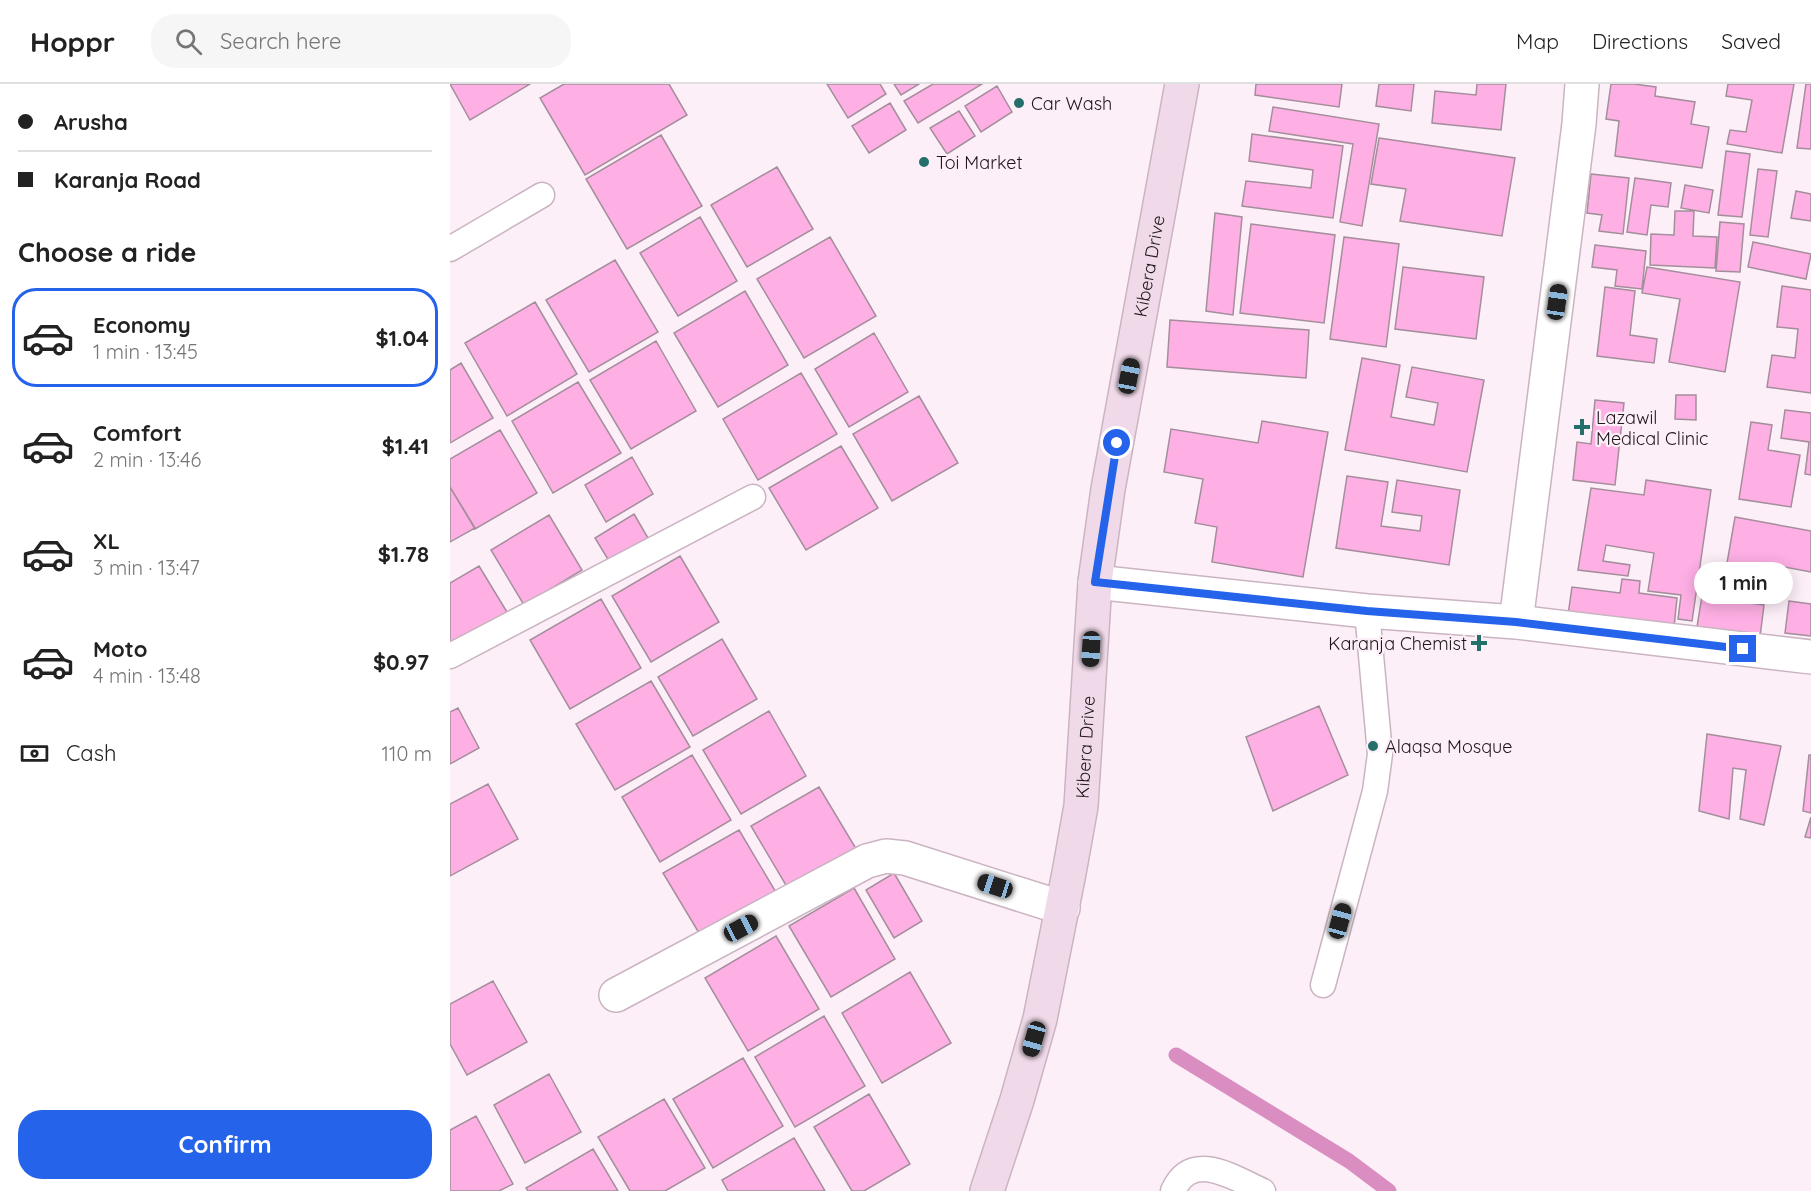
<!DOCTYPE html>
<html lang="en">
<head>
<meta charset="utf-8">
<style>
  :root { --surface:#fff; --page:#f6f6f6; --text:#222; --muted:#767676; --line:#e0e0e0; --accent:#2563eb }
  body { margin:0; font-family:Quicksand,sans-serif; background:var(--page); color:var(--text); height:100vh; display:flex; flex-direction:column; font-size:22px; white-space:nowrap }
  * { box-sizing:border-box; margin:0 }
  p { font-size:20px; color:var(--muted) }
  .icon { flex:none; width:33px; height:33px; fill:none; stroke:currentColor; stroke-width:2; stroke-linecap:round; stroke-linejoin:round }
  .map { position:relative; flex:1; overflow:hidden }
  .drawer { display:flex; flex-direction:column; background:var(--surface); width:450px }
  .drawer>* { flex:none }
  .guide { display:grid; align-content:center; height:132px; padding:0 18px; background:var(--surface) }
  .end { position:absolute; width:27px; height:27px; margin:-14px; border:8px solid #2563eb; background:#fff; box-shadow:0 0 0 3px #fff }
  .from { border-radius:50% }
  .bubble { position:absolute; height:42px; border-radius:21px; background:var(--surface); box-shadow:0 3px 15px #0003; font-size:20px; font-weight:800; line-height:42px; text-align:center }
  .car { position:absolute; width:18px; height:36px; margin:-18px -9px; border-radius:8px; box-shadow:0 0 4px 2px #0007; background:linear-gradient(#222 24%,#8ab4d8 0 40%,#222 0 76%,#8ab4d8 0 86%,#222 0) }
  .guide b { display:flex; align-items:center; gap:21px; height:57px; font-size:22px }
  .guide b+b { border-top:2px solid var(--line) }
  .guide i { width:15px; height:15px; background:var(--text) }
  ul { padding:0; list-style:none }
  li { display:flex; align-items:center; gap:18px; height:99px; margin:0 12px 9px; padding:0 6px; border:3px solid transparent; border-radius:24px }
  li div { flex:1 }
  li b { display:block; font-size:22px }
  li em { font-style:normal; font-weight:800 }
  li.selected { border-color:var(--accent) }
  li>.icon { width:54px; height:54px; stroke-width:1.5 }
  h2 { padding:0 18px; font-size:27px; line-height:72px }
  .pay { display:flex; align-items:center; gap:15px; height:66px; padding:0 18px; font-size:22px }
  .pay p { margin-inline-start:auto }
  .cta { display:flex; gap:12px; margin-top:auto; padding:12px 18px }
  .cta a { flex:1; height:69px; border-radius:24px; background:var(--accent); color:#fff; font-size:24px; font-weight:800; line-height:69px; text-align:center }
  header { display:flex; align-items:center; gap:36px; box-sizing:border-box; height:84px; padding:0 30px; background:var(--surface); border-bottom:2px solid var(--line) }
  header strong { font-size:28px }
  nav { display:flex; gap:33px; margin-inline-start:auto; font-size:21px }
  .search { width:420px; height:54px; background:var(--page); display:flex; align-items:center; gap:15px; box-sizing:border-box; padding:0 21px; border-radius:24px; color:var(--muted); font-size:22px }
  main { display:flex; flex:1; min-height:0 }
  .map>svg:first-child { display:block }
  .lines { fill:none; stroke-linecap:round; stroke-linejoin:round }
  .stream { stroke:#d98dc0; stroke-width:15 }
  .building { fill:#feafe4; stroke:#a48e9c; stroke-width:1.5 }
  .lane-casing { stroke:#cbb4c2; stroke-width:27 }
  .street-casing { stroke:#cbb4c2; stroke-width:36 }
  .secondary-casing { stroke:#cbb4c2; stroke-width:36 }
  .lane { stroke:#fff; stroke-width:24 }
  .street { stroke:#fff; stroke-width:33 }
  .secondary { stroke:#f0dae9; stroke-width:33 }
  .route { stroke:#2563eb; stroke-width:8 }
  .poi-dot { fill:#246f6a; stroke:#fdeff8; stroke-width:2 }
  .labels { text-anchor:middle; dominant-baseline:central; stroke-width:4.5; stroke-linejoin:round; paint-order:stroke }
  .poi-label { font-size:18px; fill:#1e161b; stroke:#fdeff8; text-anchor:start }
  .street-label { font-size:18px; fill:#1e161b; stroke:#fdeff8 }
</style>
</head>
<body>
<header>
<strong>Hoppr</strong>
<div class="search"><svg class="icon" aria-label="search" viewBox="0 0 24 24"><circle cx="10" cy="10" r="6"/><path d="M15 15l6 6"/></svg>Search here</div>
<nav><a>Map</a><a>Directions</a><a>Saved</a></nav>
</header>
<main>
<section class="drawer">
<div class="guide">
<b><i class="from"></i>Arusha</b>
<b><i></i>Karanja Road</b>
</div>
<h2>Choose a ride</h2>
<ul>
<li class="selected"><svg class="icon" aria-label="car" viewBox="0 0 24 24"><path d="M5 17H2v-5l4-1 3-4h7l3 4 3 1v5h-3M9 17h6M6 11h13"/><circle cx="7" cy="17" r="2"/><circle cx="17" cy="17" r="2"/></svg><div><b>Economy</b><p>1 min · 13:45</p></div><em>$1.04</em></li>
<li><svg class="icon" aria-label="car" viewBox="0 0 24 24"><path d="M5 17H2v-5l4-1 3-4h7l3 4 3 1v5h-3M9 17h6M6 11h13"/><circle cx="7" cy="17" r="2"/><circle cx="17" cy="17" r="2"/></svg><div><b>Comfort</b><p>2 min · 13:46</p></div><em>$1.41</em></li>
<li><svg class="icon" aria-label="car" viewBox="0 0 24 24"><path d="M5 17H2v-5l4-1 3-4h7l3 4 3 1v5h-3M9 17h6M6 11h13"/><circle cx="7" cy="17" r="2"/><circle cx="17" cy="17" r="2"/></svg><div><b>XL</b><p>3 min · 13:47</p></div><em>$1.78</em></li>
<li><svg class="icon" aria-label="car" viewBox="0 0 24 24"><path d="M5 17H2v-5l4-1 3-4h7l3 4 3 1v5h-3M9 17h6M6 11h13"/><circle cx="7" cy="17" r="2"/><circle cx="17" cy="17" r="2"/></svg><div><b>Moto</b><p>4 min · 13:48</p></div><em>$0.97</em></li>
</ul>
<div class="pay"><svg class="icon" aria-label="cash" viewBox="0 0 24 24"><path d="M3 7h18v10H3z"/><circle cx="12" cy="12" r="2"/></svg>Cash<p>110 m</p></div>
<div class="cta"><a>Confirm</a></div>
</section>
<div class="map">
<svg width="1361" height="1107" viewBox="0 0 1361 1107">
  <rect width="100%" height="100%" fill="#fdeff8"/>
  <g class="lines">
    <path class="stream" d="M726 971 899 1077 939 1107"/>
  </g>
  <path class="building" d="M0 0H80L20 36Z
    M114 0H219L237 31 135 91 90 14Z
    M377 0H430L436 10 398 34Z
    M444 0H469L451 11Z
    M483 0H532L468 39 454 17Z
    M806 0H892L889 23 805 11Z
    M929 0H964L961 27 926 22Z
    M1027 0H1056L1051 46 982 39 985 7 1026 11Z
    M1161 0H1184L1206 3 1205 12 1245 18 1241 40 1259 43 1252 84 1165 72 1169 37 1156 35Z
    M1278 0H1344L1332 69 1277 60 1280 46 1296 48 1302 16 1276 12Z
    M1356 0H1361V65L1347 64Z
    M547 2 562 28 531 48 515 22Z
    M440 19 456 46 419 69 402 42Z
    M823 23 929 40 912 142 890 138 903 60 819 47Z
    M509 27 525 52 497 70 480 44Z
    M802 50 893 62 883 134 792 122 796 97 861 104 863 86 799 77Z
    M211 51 252 122 177 165 136 95Z
    M929 54 1065 74 1052 152 950 137 956 105 921 100Z
    M1276 67 1300 70 1292 133 1268 131Z
    M327 83 363 145 297 183 261 121Z
    M1308 85 1327 87 1318 153 1300 151Z
    M1141 90 1179 94 1173 150 1149 147 1152 131 1137 129Z
    M1185 94 1221 99 1218 123 1201 121 1197 151 1177 148Z
    M1235 101 1263 106 1259 129 1231 124Z
    M1346 107 1361 110V137L1341 134Z
    M1225 127H1244L1243 152 1267 153 1265 184 1200 181 1201 150 1224 151Z
    M765 129 792 133 783 231 756 227Z
    M250 133 287 197 228 232 190 169Z
    M1270 138 1294 140 1290 188 1266 187Z
    M801 140 885 151 874 239 790 229Z
    M380 153 426 232 354 274 307 195Z
    M894 153 949 160 936 263 880 255Z
    M1303 158 1361 170 1356 195 1298 183Z
    M1145 161 1196 167 1192 205 1165 202 1167 186 1142 183Z
    M165 176 208 248 139 288 96 216Z
    M953 183 1034 193 1026 255 945 245Z
    M1197 183 1290 198 1275 288 1219 278 1230 215 1192 209Z
    M1332 202 1361 206V309L1317 303 1322 271 1345 274 1348 245 1327 243Z
    M1155 203 1185 207 1180 251 1207 255 1204 279 1147 272Z
    M295 207 338 281 268 323 224 249Z
    M85 218 127 290 57 332 15 259Z
    M720 236 859 246 856 294 717 283Z
    M424 249 458 308 399 343 365 285Z
    M206 257 246 327 181 365 140 296Z
    M912 274 950 281 941 333 984 341 988 319 956 313 962 283 1034 296 1017 388 895 366Z
    M11 279 43 334 0 359V286Z
    M351 289 387 350 308 396 273 335Z
    M128 298 171 369 103 409 62 337Z
    M1226 311H1246V336L1225 335Z
    M469 312 508 379 442 417 403 350Z
    M1145 316 1174 319 1165 401 1123 396 1127 358 1141 360Z
    M1335 326 1361 329V391L1355 390 1359 358 1331 354Z
    M812 337 878 348 853 493 762 478 767 443 745 439 753 395 714 388 721 345 808 359Z
    M1301 338 1322 341 1318 366 1350 371 1341 423 1289 415Z
    M50 346 87 409 25 445 0 403V375Z
    M391 362 428 424 356 466 319 404Z
    M182 373 203 410 156 438 135 401Z
    M897 392 938 398 931 442 970 447 972 432 942 428 947 396 1010 406 999 481 886 464Z
    M1196 396 1261 406 1242 537 1228 535 1231 511 1198 507 1204 469 1156 461 1153 477 1180 481 1178 492 1128 486 1141 404 1194 411Z
    M0 403 25 444 0 458Z
    M184 430 198 454 159 477 145 454Z
    M99 431 132 486 74 521 41 466Z
    M1285 433 1361 447V488L1324 481 1318 510 1273 502Z
    M230 472 269 538 201 578 162 512Z
    M29 482 57 528 0 561V499Z
    M1172 495 1190 497 1189 509 1227 514 1223 553 1118 531 1122 503 1170 509Z
    M1252 512 1314 521 1310 553 1247 543Z
    M151 515 191 584 120 625 80 556Z
    M1339 517 1361 520V552L1335 549Z
    M272 555 307 615 243 652 208 593Z
    M201 597 240 663 165 706 126 640Z
    M869 622 898 691 823 727 796 653Z
    M8 624 29 664 0 680V628Z
    M319 627 356 692 291 730 253 666Z
    M1257 650 1331 662 1314 741 1290 735 1296 686 1283 684 1279 735 1249 727Z
    M242 671 281 736 210 778 172 713Z
    M1359 671H1361V729L1353 727Z
    M38 700 68 755 0 792V720Z
    M369 703 408 768 340 808 301 742Z
    M1361 733V754L1355 753Z
    M289 746 327 810 252 854 213 789Z
    M444 789 472 837 444 854 416 806Z
    M404 804 445 875 381 913 339 842Z
    M326 852 369 925 298 967 255 894Z
    M460 888 501 959 432 999 392 929Z
    M43 897 77 958 17 991 0 960V920Z
    M374 932 415 1002 345 1043 305 973Z
    M293 974 333 1042 263 1084 223 1015Z
    M99 990 131 1048 75 1079 44 1021Z
    M419 1010 460 1080 414 1107H402L364 1043Z
    M214 1015 255 1084 215 1107H180L148 1053Z
    M26 1032 63 1100 49 1107H0V1046Z
    M344 1054 375 1107H278L272 1096Z
    M143 1065 168 1107H78L76 1104Z"/>
  <g class="lines">
    <g class="lane-casing">
      <path id="lane" d="M0 165 92 111
        M0 572 303 413
        M873 901 925 707 930 670 917 527
        M723 1107C742 1065 784 1094 813 1107"/>
    </g>
    <g class="street-casing">
      <path id="street" d="M645 498 917 527 1066 538 1361 573
        M1066 538 1129 40 1132 0
        M166 911 417 777 436 772 455 774 613 824"/>
    </g>
    <g class="secondary-casing">
      <g id="secondary">
        <path id="s1" d="M537 1107 567 1016 590 935 619 789 631 722 645 498 658 405 732 0"/>
      </g>
    </g>
    <use href="#lane" class="lane"/>
    <use href="#street" class="street"/>
    <use href="#secondary" class="secondary"/>
  </g>
  <g class="lines">
    <path class="route" d="M667 359 645 498 917 527 1066 538 1293 565"/>
  </g>
  <g class="poi-dot">
    <circle cx="569" cy="19" r="6"/>
    <circle cx="474" cy="78" r="6"/>
    <path d="M1129 334h6v6h6v6h-6v6h-6v-6h-6v-6h6z"/>
    <path d="M1026 550h6v6h6v6h-6v6h-6v-6h-6v-6h6z"/>
    <circle cx="923" cy="662" r="6"/>
  </g>
  <g class="labels">
    <g class="poi-label">
      <text x="581" y="19">Car Wash</text>
      <text x="486" y="78">Toi Market</text>
      <text x="1146" y="333">Lazawil<tspan x="1146" dy="21">Medical Clinic</tspan></text>
      <text x="1017" y="559" text-anchor="end">Karanja Chemist</text>
      <text x="935" y="662">Alaqsa Mosque</text>
    </g>
    <g class="street-label">
      <text stroke="none"><textPath href="#s1" startOffset="942">Kibera Drive</textPath></text>
      <text stroke="none"><textPath href="#s1" startOffset="456">Kibera Drive</textPath></text>
    </g>
  </g>
</svg>
<i class="end from" style="left:667px;top:359px"></i>
<i class="end" style="left:1293px;top:565px"></i>
<div class="bubble" style="left:1244px;top:478px;width:99px">1 min</div>
<i class="car" style="left:1107px;top:218px;rotate:8deg"></i>
<i class="car" style="left:679px;top:292px;rotate:11deg"></i>
<i class="car" style="left:641px;top:565px;rotate:183deg"></i>
<i class="car" style="left:545px;top:802px;rotate:288deg"></i>
<i class="car" style="left:890px;top:837px;rotate:15deg"></i>
<i class="car" style="left:291px;top:844px;rotate:62deg"></i>
<i class="car" style="left:584px;top:955px;rotate:196deg"></i>
</div>
</main>
</body>
</html>
